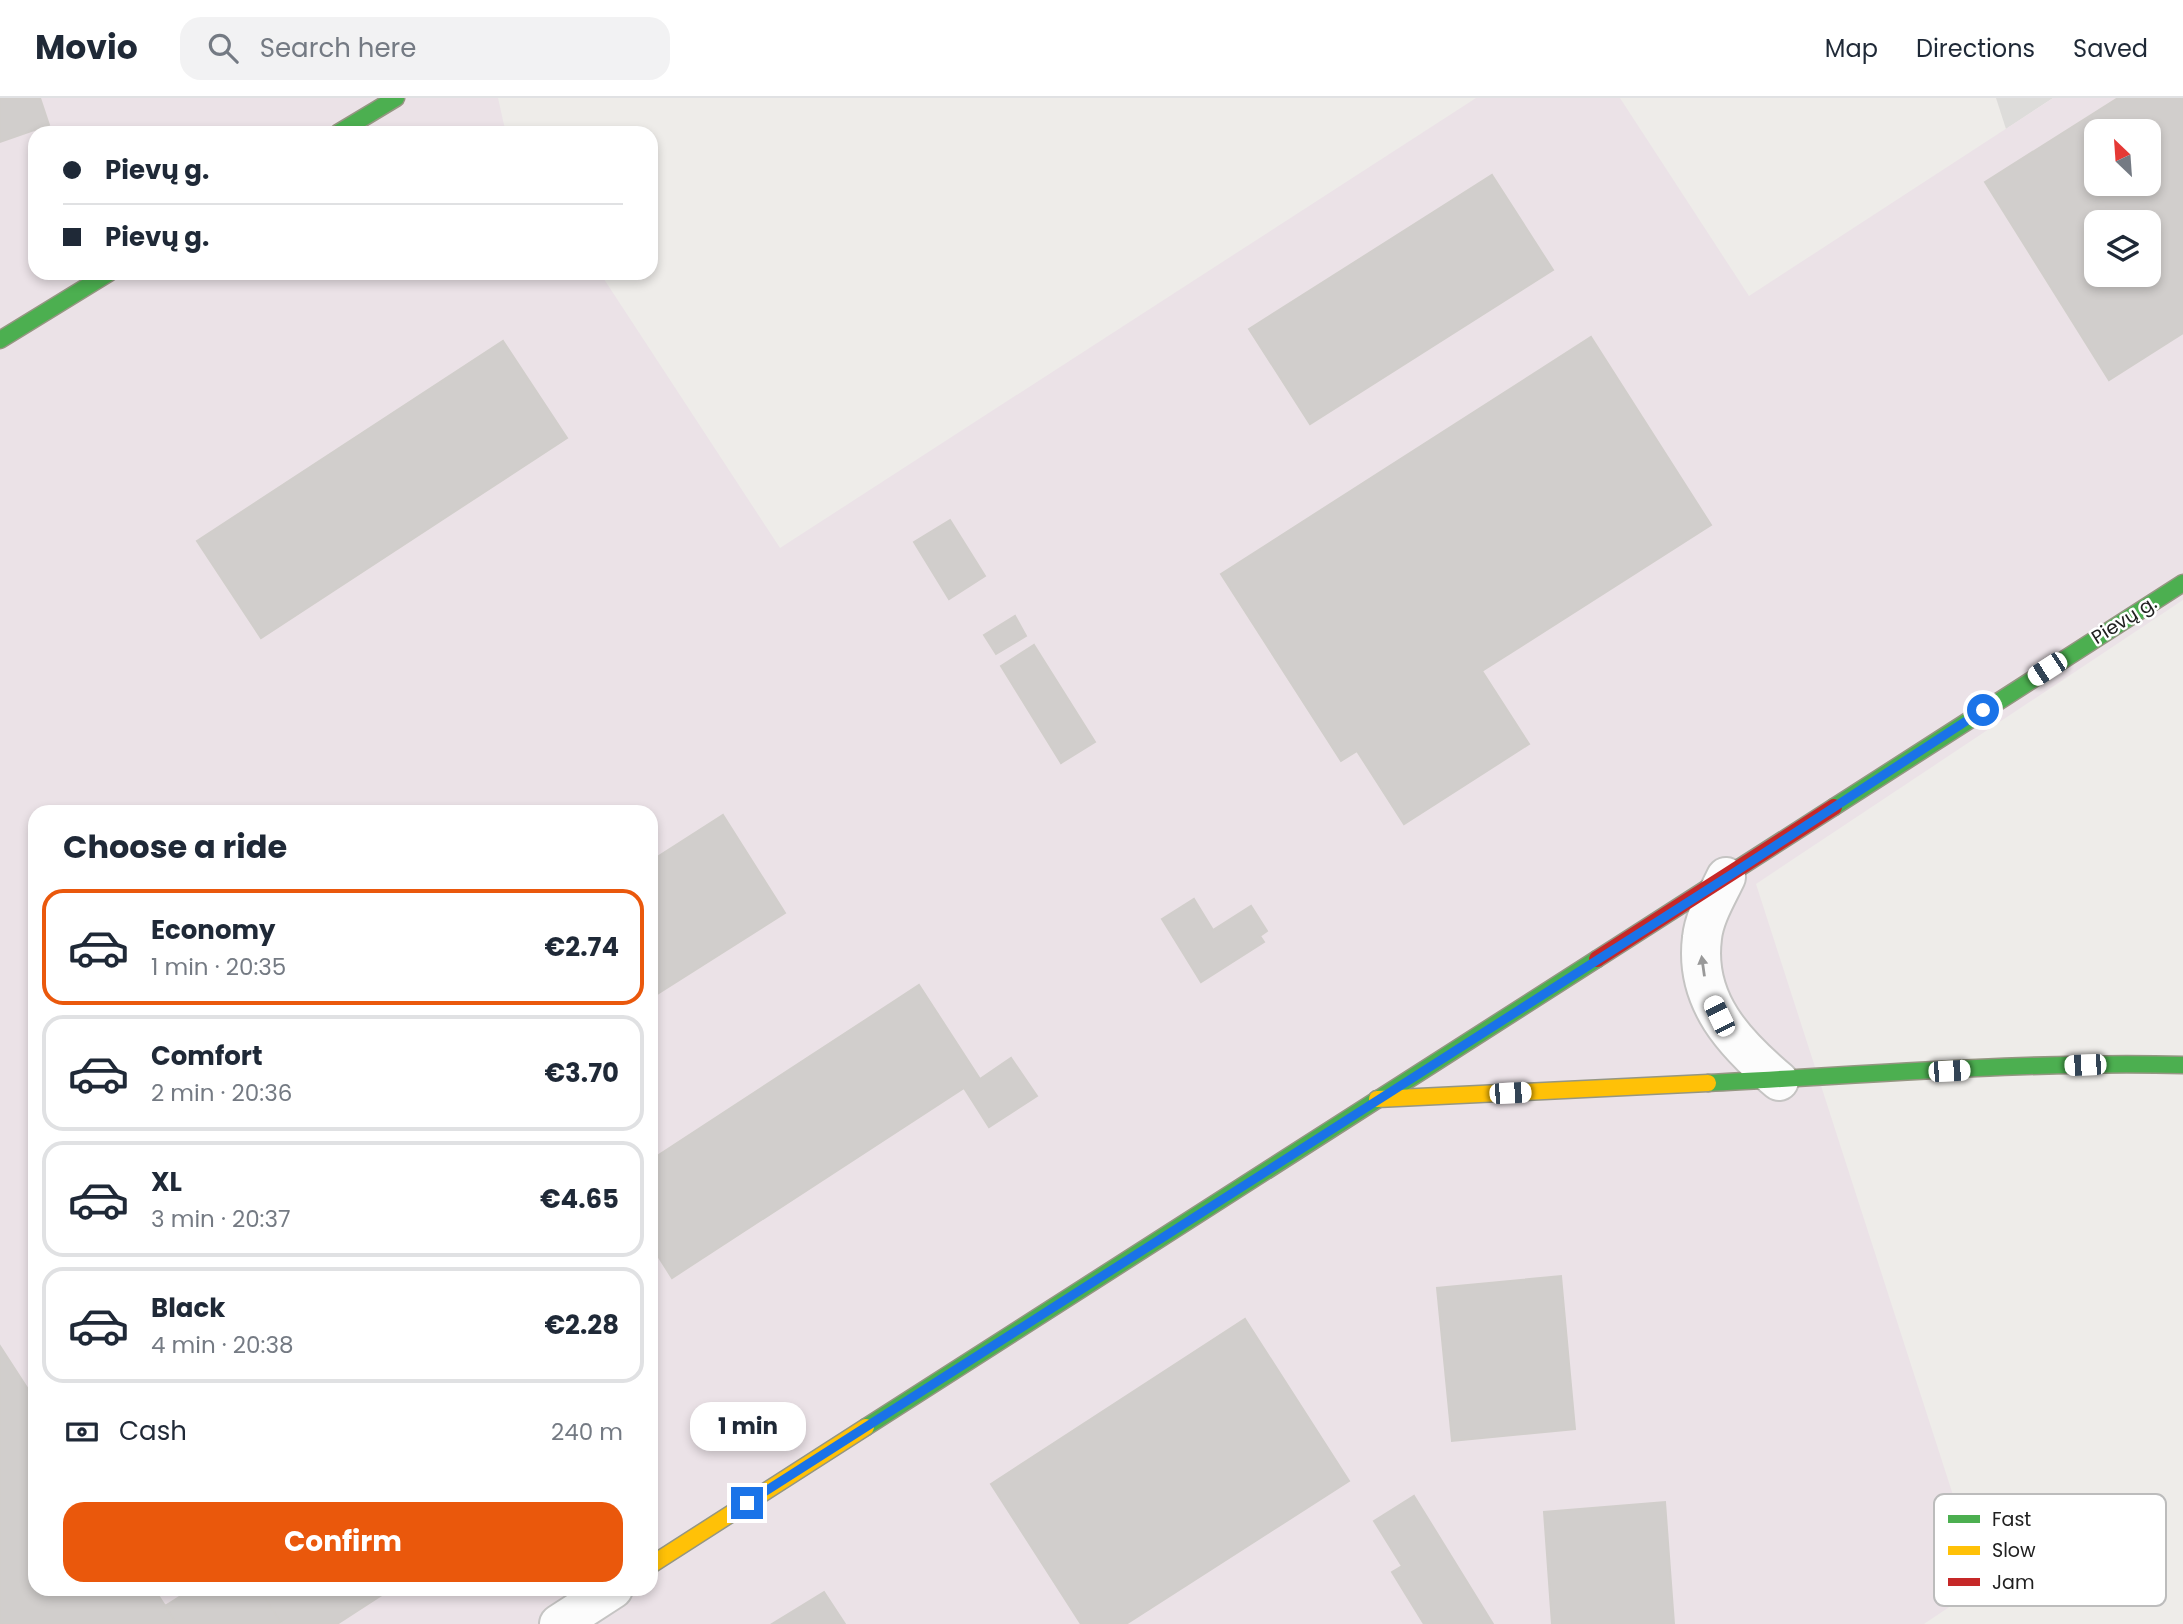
<!DOCTYPE html>
<html lang="en">
<head>
<meta charset="utf-8">
<style>
  :root { --surface:#fff; --page:#f2f2f3; --text:#1f2937; --muted:#747a83; --line:#e0e1e3; --accent:#ea580c }
  body { margin:0; font-family:Poppins,sans-serif; background:var(--page); color:var(--text); height:100vh; display:flex; flex-direction:column; font-size:26px; white-space:nowrap }
  * { box-sizing:border-box; margin:0 }
  p { font-size:23px; color:var(--muted) }
  .icon { flex:none; width:38px; height:38px; fill:none; stroke:currentColor; stroke-width:2; stroke-linecap:round; stroke-linejoin:round }
  .map { position:relative; flex:1; overflow:hidden }
  .panel { position:absolute; left:28px; top:707px; width:630px; height:791px; display:flex; flex-direction:column; background:var(--surface); border-radius:21px; box-shadow:0 4px 10px #0003 }
  .panel>* { flex:none }
  .banner { position:absolute; left:28px; top:28px; width:630px; height:154px; border-radius:21px; box-shadow:0 4px 10px #0003; display:grid; align-content:center; height:154px; padding:0 35px; background:var(--surface) }
  .needle { width:46px; rotate:335deg }
  .fabs { position:absolute; left:2084px; top:21px; display:grid; gap:14px }
  .fabs a { display:grid; place-items:center; width:77px; height:77px; border-radius:14px; background:var(--surface); box-shadow:0 4px 10px #0003; font-size:35px }
  .end { position:absolute; width:32px; height:32px; margin:-16px; border:9px solid #1a73e8; background:#fff; box-shadow:0 0 0 4px #fff }
  .from { border-radius:50% }
  .bubble { position:absolute; height:49px; border-radius:21px; background:var(--surface); box-shadow:0 4px 10px #0003; font-size:23px; font-weight:700; line-height:49px; text-align:center }
  .car { position:absolute; width:21px; height:42px; margin:-21px -10px; border-radius:9px; box-shadow:0 0 5px 2px #0007; background:linear-gradient(#fff 24%,#345 0 40%,#fff 0 76%,#345 0 86%,#fff 0) }
  .banner b { display:flex; align-items:center; gap:24px; height:66px; font-size:26px }
  .banner b+b { border-top:2px solid var(--line) }
  .banner i { width:18px; height:18px; background:var(--text) }
  ul { padding:0; list-style:none }
  li { display:flex; align-items:center; gap:21px; height:116px; margin:0 14px 10px; padding:0 21px; border:4px solid var(--line); border-radius:21px }
  li div { flex:1 }
  li b { display:block; font-size:26px }
  li em { font-style:normal; font-weight:700 }
  li.on { border-color:var(--accent) }
  li>.icon { width:63px; height:63px; stroke-width:1.5 }
  h2 { padding:0 35px; font-size:32px; line-height:84px }
  .pay { display:flex; align-items:center; gap:18px; height:77px; padding:0 35px; font-size:26px }
  .pay p { margin-inline-start:auto }
  .primary-button { display:flex; gap:14px; margin-top:auto; padding:14px 35px }
  .primary-button a { flex:1; height:80px; border-radius:21px; background:var(--accent); color:#fff; font-size:28px; font-weight:700; line-height:80px; text-align:center }
  header { display:flex; align-items:center; gap:42px; box-sizing:border-box; height:98px; padding:0 35px; background:var(--surface); border-bottom:2px solid var(--line) }
  header strong { font-size:33px }
  nav { display:flex; gap:38px; margin-inline-start:auto; font-size:24px }
  .search { width:490px; height:63px; background:var(--page); display:flex; align-items:center; gap:18px; box-sizing:border-box; padding:0 24px; border-radius:21px; color:var(--muted); font-size:26px }
  .map>svg:first-child { display:block }
  .residential { fill:#dddcda }
  .industrial { fill:#ebe2e7; fill-rule:evenodd }
  .building { fill:#d1cecc; stroke:#d1cecb; stroke-width:2; fill-rule:evenodd }
  .lines { fill:none; stroke-linecap:round; stroke-linejoin:round }
  .street-casing { stroke:#c5c4c3; stroke-width:42 }
  .fast-casing { stroke:#959682; stroke-width:19 }
  .slow-casing { stroke:#959682; stroke-width:19 }
  .jam-casing { stroke:#959682; stroke-width:19 }
  .street { stroke:#fcfcfc; stroke-width:38 }
  .fast { stroke:#4caf50; stroke-width:16 }
  .slow { stroke:#ffc107; stroke-width:16 }
  .jam { stroke:#c62828; stroke-width:16 }
  .oneway { fill:#999 }
  .route { stroke:#1a73e8; stroke-width:9 }
  .labels { text-anchor:middle; dominant-baseline:central; stroke-width:5; stroke-linejoin:round; paint-order:stroke }
  .street-label { font-size:19px; fill:#202020; stroke:#fff }
  .key { fill:#fff; stroke:#bcbcbc; stroke-width:2 }
  .key-label { font-size:19px; fill:#202020 }
</style>
</head>
<body>
<header>
<strong>Movio</strong>
<div class="search"><svg class="icon" aria-label="search" viewBox="0 0 24 24"><circle cx="10" cy="10" r="6"/><path d="M15 15l6 6"/></svg>Search here</div>
<nav><a>Map</a><a>Directions</a><a>Saved</a></nav>
</header>
<div class="map">
<svg width="2183" height="1526" viewBox="0 0 2183 1526">
  <rect width="100%" height="100%" fill="#eeece9"/>
  <path class="residential" d="M1996 0H2053L2006 31Z"/>
  <path class="industrial" d="M0 0H498L504 27 509 35H35V175H600L780 450 1476 0H1620L1749 198 2053 0H2183V502L1756 786 1982 1487 1924 1526H0ZM2096 33H2149V86H2096ZM2096 124H2149V177H2096ZM35 714H651V1491H35Z"/>
  <path class="building" d="M0 0H40L49 27 0 44Z
    M2118 0H2183V235L2109 282 1985 84ZM2096 33H2149V86H2096ZM2096 124H2149V177H2096Z
    M1492 77 1553 172 1310 326 1249 231Z
    M1591 239 1711 427 1482 573 1529 646 1404 726 1357 653 1341 663 1221 476Z
    M503 243 567 340 261 540 197 443Z
    M950 422 985 478 949 501 914 444Z
    M1015 518 1026 538 996 556 984 537Z
    M1034 547 1095 644 1061 665 1001 568Z
    M723 717 785 815 651 900V763Z
    M1194 801 1213 832 1251 808 1267 833 1260 838 1264 844 1201 884 1162 821Z
    M919 887 980 981 1011 960 1037 998 989 1029 964 990 672 1180 651 1147V1062Z
    M1561 1178 1575 1331 1452 1343 1437 1190Z
    M1245 1221 1349 1383 1126 1526H1081L991 1386Z
    M0 1248 35 1302V1491H154L177 1526H0Z
    M1414 1398 1493 1526H1424L1392 1474 1402 1468 1374 1423Z
    M1665 1404 1674 1526H1552L1544 1414Z
    M192 1491H259L282 1526H177L165 1508Z
    M259 1491H391L337 1526H282Z
    M824 1494 845 1526H772Z"/>
  <g class="lines">
    <g class="street-casing">
      <path id="street" d="M1726 779C1717 798 1704 819 1702 840 1694 903 1735 946 1779 983
        M559 1526 613 1491"/>
    </g>
    <g class="fast-casing">
      <path id="fast" d="M338 35 396 0
        M0 242 109 175
        M1834 709 2183 485
        M1708 985C1866 977 2025 963 2183 967
        M866 1329 1597 861"/>
    </g>
    <g class="slow-casing">
      <path id="slow" d="M1377 1001 1708 985
        M651 1467 866 1329"/>
    </g>
    <g class="jam-casing">
      <path id="jam" d="M1597 861 1834 709"/>
    </g>
    <use href="#street" class="street"/>
    <use href="#fast" class="fast"/>
    <use href="#slow" class="slow"/>
    <use href="#jam" class="jam"/>
  </g>
  <defs><path id="oneway-solid" d="M-6-.8H1V-3.2L6.5 0L1 3.2V.8H-6Z" transform="scale(1.75)"/></defs>
  <use class="oneway" href="#oneway-solid" transform="translate(1703 868) rotate(-98)"/>
  <g class="lines">
    <path class="route" d="M747 1405 1732 776 1983 612"/>
  </g>
  <g class="labels">
    <g class="street-label">
      <text transform="translate(2124 522) rotate(-32)">Pievų g.</text>
    </g>
  </g>
  <rect x="1934" y="1396" width="232" height="112" rx="10" class="key"/>
  <rect x="1948" y="1417" width="32" height="8" fill="#4caf50"/>
  <rect x="1948" y="1448" width="32" height="9" fill="#ffc107"/>
  <rect x="1948" y="1480" width="32" height="8" fill="#c62828"/>
  <g class="key-label">
    <text x="1992" y="1428">Fast</text>
    <text x="1992" y="1459">Slow</text>
    <text x="1992" y="1491">Jam</text>
  </g>
</svg>
<div class="fabs">
<a><svg class="needle" viewBox="-14 -14 28 28"><path d="M0-13l5 13h-10z" fill="#e53935"/><path d="M0 13l5-13h-10z" fill="#747a83"/></svg></a>
<a><svg class="icon" aria-label="layers" viewBox="0 0 24 24"><path d="M12 4l9 5-9 5-9-5zM3 14l9 5 9-5"/></svg></a>
</div>
<i class="end from" style="left:1983px;top:612px"></i>
<i class="end" style="left:747px;top:1405px"></i>
<div class="bubble" style="left:690px;top:1304px;width:116px">1 min</div>
<i class="car" style="left:2047px;top:571px;rotate:237deg"></i>
<i class="car" style="left:1719px;top:918px;rotate:334deg"></i>
<i class="car" style="left:2085px;top:967px;rotate:268deg"></i>
<i class="car" style="left:1949px;top:973px;rotate:87deg"></i>
<i class="car" style="left:1510px;top:995px;rotate:87deg"></i>
<div class="banner">
<b><i class="from"></i>Pievų g.</b>
<b><i></i>Pievų g.</b>
</div>
<section class="panel">
<h2>Choose a ride</h2>
<ul>
<li class="on"><svg class="icon" aria-label="car" viewBox="0 0 24 24"><path d="M5 17H2v-5l4-1 3-4h7l3 4 3 1v5h-3M9 17h6M6 11h13"/><circle cx="7" cy="17" r="2"/><circle cx="17" cy="17" r="2"/></svg><div><b>Economy</b><p>1 min · 20:35</p></div><em>€2.74</em></li>
<li><svg class="icon" aria-label="car" viewBox="0 0 24 24"><path d="M5 17H2v-5l4-1 3-4h7l3 4 3 1v5h-3M9 17h6M6 11h13"/><circle cx="7" cy="17" r="2"/><circle cx="17" cy="17" r="2"/></svg><div><b>Comfort</b><p>2 min · 20:36</p></div><em>€3.70</em></li>
<li><svg class="icon" aria-label="car" viewBox="0 0 24 24"><path d="M5 17H2v-5l4-1 3-4h7l3 4 3 1v5h-3M9 17h6M6 11h13"/><circle cx="7" cy="17" r="2"/><circle cx="17" cy="17" r="2"/></svg><div><b>XL</b><p>3 min · 20:37</p></div><em>€4.65</em></li>
<li><svg class="icon" aria-label="car" viewBox="0 0 24 24"><path d="M5 17H2v-5l4-1 3-4h7l3 4 3 1v5h-3M9 17h6M6 11h13"/><circle cx="7" cy="17" r="2"/><circle cx="17" cy="17" r="2"/></svg><div><b>Black</b><p>4 min · 20:38</p></div><em>€2.28</em></li>
</ul>
<div class="pay"><svg class="icon" aria-label="cash" viewBox="0 0 24 24"><path d="M3 7h18v10H3z"/><circle cx="12" cy="12" r="2"/></svg>Cash<p>240 m</p></div>
<div class="primary-button"><a>Confirm</a></div>
</section>
</div>
</body>
</html>
